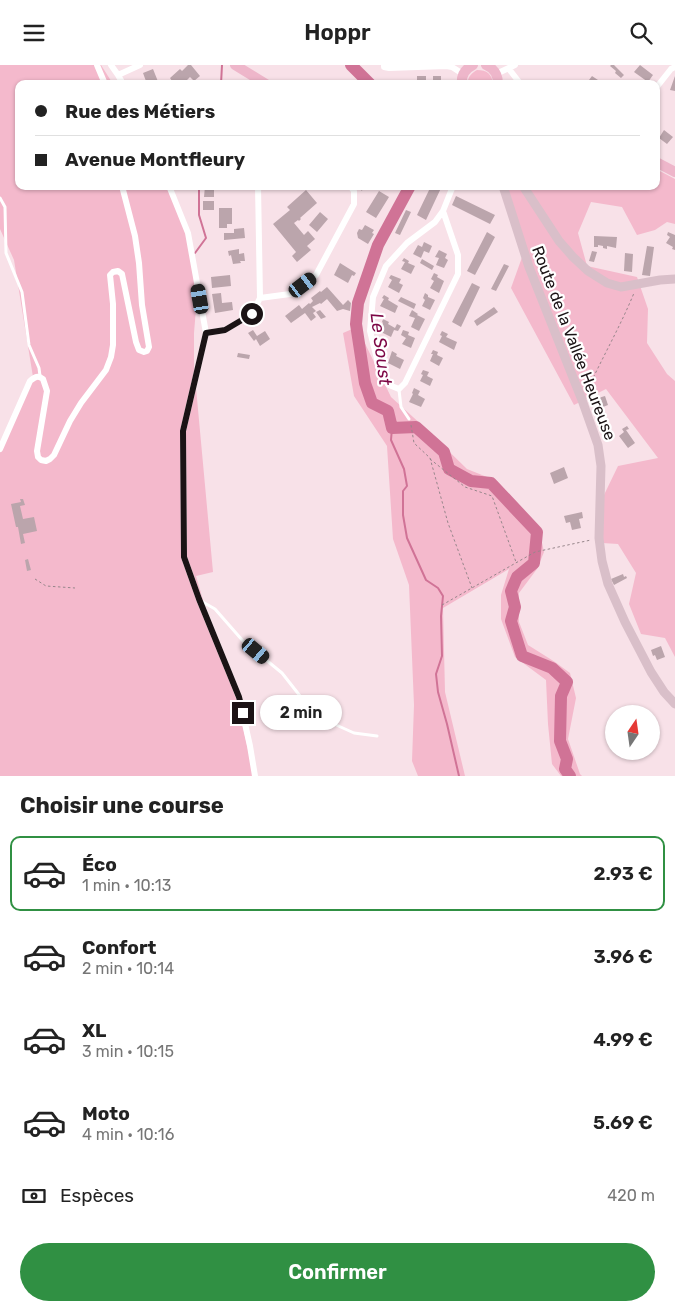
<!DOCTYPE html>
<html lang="fr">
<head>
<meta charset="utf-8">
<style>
  :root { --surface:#fff; --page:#f2f2f2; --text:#222; --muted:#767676; --line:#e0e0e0; --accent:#309043 }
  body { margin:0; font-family:Rubik,sans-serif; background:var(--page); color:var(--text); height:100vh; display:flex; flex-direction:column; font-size:19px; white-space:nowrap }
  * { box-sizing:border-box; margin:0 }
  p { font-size:16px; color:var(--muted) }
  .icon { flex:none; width:28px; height:28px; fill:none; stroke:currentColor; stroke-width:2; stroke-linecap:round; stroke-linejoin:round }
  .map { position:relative; height:711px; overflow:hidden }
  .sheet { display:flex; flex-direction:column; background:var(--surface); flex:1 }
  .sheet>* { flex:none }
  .banner { position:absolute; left:15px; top:15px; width:645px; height:110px; border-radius:10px; box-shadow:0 1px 4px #0004; display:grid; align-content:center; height:110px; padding:0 20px; background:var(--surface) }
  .needle { width:32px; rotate:13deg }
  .buttons { position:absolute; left:605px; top:640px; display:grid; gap:10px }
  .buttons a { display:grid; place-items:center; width:55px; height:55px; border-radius:50%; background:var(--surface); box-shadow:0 1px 4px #0004; font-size:25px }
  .end { position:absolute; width:22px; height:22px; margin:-11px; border:6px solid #1b1315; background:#fff; box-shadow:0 0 0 2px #fff }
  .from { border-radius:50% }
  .bubble { position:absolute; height:35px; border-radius:18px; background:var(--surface); box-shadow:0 1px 4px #0004; font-size:16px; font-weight:600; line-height:35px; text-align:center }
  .car { position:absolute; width:15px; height:30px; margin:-15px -8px; border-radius:6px; box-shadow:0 0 4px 1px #0007; background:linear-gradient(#222 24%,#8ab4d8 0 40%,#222 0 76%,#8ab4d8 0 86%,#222 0) }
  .banner b { display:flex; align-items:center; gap:18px; height:48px; font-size:19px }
  .banner b+b { border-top:1px solid var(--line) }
  .banner i { width:12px; height:12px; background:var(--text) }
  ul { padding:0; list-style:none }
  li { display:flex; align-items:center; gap:15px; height:75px; margin:0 10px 8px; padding:0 10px; border:2px solid transparent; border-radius:10px }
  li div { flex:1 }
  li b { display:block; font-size:19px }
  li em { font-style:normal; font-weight:600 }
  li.active { border-color:var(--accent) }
  li>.icon { width:45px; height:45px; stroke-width:1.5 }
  h2 { padding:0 20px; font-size:22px; line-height:60px }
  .pay { display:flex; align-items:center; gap:12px; height:55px; padding:0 20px; font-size:19px }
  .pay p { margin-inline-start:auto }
  .action { display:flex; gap:10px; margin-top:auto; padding:10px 20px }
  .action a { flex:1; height:58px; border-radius:30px; background:var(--accent); color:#fff; font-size:20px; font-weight:600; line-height:58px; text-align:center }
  header { display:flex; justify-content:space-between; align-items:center; height:65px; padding:0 20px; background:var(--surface); font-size:22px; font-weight:600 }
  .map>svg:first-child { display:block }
  .green { fill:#f4b9cc }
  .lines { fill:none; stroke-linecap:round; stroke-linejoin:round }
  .stream { stroke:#d07396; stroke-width:2 }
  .river { stroke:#d07396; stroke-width:12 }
  .building { fill:#bba5ac }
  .path { stroke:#97868b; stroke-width:1; stroke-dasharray:2.5 2.5; stroke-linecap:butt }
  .lane { stroke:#fff; stroke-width:3 }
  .street { stroke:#fff; stroke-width:6 }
  .secondary { stroke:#d9bfc9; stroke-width:9 }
  .primary { stroke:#eeb6ca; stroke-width:10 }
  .route { stroke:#1b1315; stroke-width:6 }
  .labels { text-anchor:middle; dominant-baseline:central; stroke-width:4.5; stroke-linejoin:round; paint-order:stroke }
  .street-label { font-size:16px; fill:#1b1315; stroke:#fff }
  .water-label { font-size:18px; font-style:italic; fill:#7d0745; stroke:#fff }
</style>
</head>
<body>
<header><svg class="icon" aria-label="menu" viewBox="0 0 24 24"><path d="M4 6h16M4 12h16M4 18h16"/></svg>Hoppr<svg class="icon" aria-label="search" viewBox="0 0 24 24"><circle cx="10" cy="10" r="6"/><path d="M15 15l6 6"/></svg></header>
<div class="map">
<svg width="675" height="711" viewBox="0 0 675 711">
  <rect width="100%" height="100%" fill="#f8e1e8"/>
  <path class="green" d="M0 0H101L113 19H19V121H167L188 170 198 220 194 268V301L213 507 196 511 218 586 237 636 254 711H0V388L33 312 14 195 0 164Z
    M477 5C487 5 492 9 493 19H468C467 12 472 8 477 5Z
    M656 104 675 114V159L667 157 655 165 637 170 622 142 591 137 578 168 587 201 637 212 648 244 647 278 667 309 675 316V592L665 573 641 569 629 539 636 508 618 479 602 478 603 432 618 401 658 393 606 324 574 340 511 223 525 184 506 121H656Z
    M357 262 391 332 424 362 467 404 497 416 539 463 544 487 537 504 519 528V557L528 580 555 597 570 608 576 633 568 674 580 709 582 711H561L552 699 548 659 546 615 515 592 501 554V530L509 504 443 543 445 627 465 711H418L412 696 414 640 409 520 393 474 387 381 354 331 343 268Z"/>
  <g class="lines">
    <path class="stream" d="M221 19 222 0
      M195 188 206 173 199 150V121
      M392 363 391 375 404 404 407 421 403 426V450L407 473 426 515 438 523 443 531 441 551 442 591 436 609 438 627 447 659 459 711"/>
    <path class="river" d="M351 0 370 19
      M410 121 378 180 358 238 356 259 365 318 372 338 388 346 392 363 416 362 444 387 449 404 471 416 491 418 537 467 534 498 517 512 511 526 515 542 511 556 522 591 552 603 567 617 561 631 560 676 567 694 565 704 570 711"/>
  </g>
  <path class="building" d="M188 0H191L200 11 194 16 190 12 183 19H174L170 13 180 4 182 6Z
    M611 0H614L624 10 621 13 615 8 616 6 610 1Z
    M640 0 653 10 648 17 634 7Z
    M153 4 159 19H147L143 8Z
    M417 11H426V19H417Z
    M433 11H441V19H433Z
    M592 11 601 17 600 19H586Z
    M675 11V26L670 25Z
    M664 65 673 72 667 79 659 73Z
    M205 121H214V132H204Z
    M431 121H442L426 155 417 150Z
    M306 125 317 138 300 153 301 154 299 156 298 155 294 158 304 170 308 166 315 174 307 181 311 185 297 197 292 191 296 187 273 159 290 145 287 142Z
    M379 126 389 132 376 153 366 147Z
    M456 131 495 150 490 159 452 140Z
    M203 136H214V145H203Z
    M219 143H232V159H227V163H219Z
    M406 145 411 147 400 170 395 168Z
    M320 147 328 154 317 167 309 160Z
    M365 160 374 165 372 168 374 169 368 179 358 173 357 168 359 164 362 165Z
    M244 163 245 173 224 175V168H234V164Z
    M487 167 495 172 475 210 467 206Z
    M668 167 675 170V185L672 184 673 182 666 178 670 172 667 170Z
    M594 171 617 172 616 183 607 181V184L603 183V181L598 180V182H594Z
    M424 177 432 181 429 188 424 186 421 193 413 189 418 180 422 182Z
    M647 181 654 182 650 211 642 210Z
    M239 184V189L244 188 245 196H240L241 198 233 199 231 190 229 191 228 186Z
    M439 185 447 189 445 193 448 195 444 203 436 200 439 193 435 192Z
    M592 186 597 187 594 197 589 196Z
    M625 188 633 189 632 207 624 206Z
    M404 193 409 196 408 198 415 201 411 209 401 204 405 197 402 196Z
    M422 194 434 201 432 205 420 198Z
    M340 198 356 208 354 211 352 210 348 218 334 210Z
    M504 199 509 201 496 226 491 224Z
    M434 208 438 210 437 212 444 216 439 228 430 223 434 216 431 214Z
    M230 210 231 221 212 223 211 212Z
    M391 210 401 214 399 218 403 220 399 228 388 222 392 215 389 213Z
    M472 218 480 222 461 262 452 257Z
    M327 222 343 240 348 235 351 238 350 246 343 244 337 246 327 234 321 239 320 238 312 242 316 246 313 248 316 252 311 256 305 248 291 258 285 251 299 240 302 244 309 238 310 239 313 236 311 233 320 226 321 227Z
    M221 228 222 238 232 237 233 245 215 248 212 229Z
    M425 228 428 230V232L435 235 430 245 422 241 425 235 423 233Z
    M384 230 389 233 388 235 398 241 395 248 380 241 384 234 382 233Z
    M401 232 416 239 414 244 398 236Z
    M494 242 498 247 477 261 474 256Z
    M320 245 326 252 321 254 316 247Z
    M412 245 418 249 417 250 425 254 419 266 411 262 415 253 409 251Z
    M383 254 389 257 388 259 395 263 397 259 401 261 398 266 394 265 391 272 379 266 383 258 382 257Z
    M253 265 257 271 265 266 270 274 260 281 256 274 254 276 248 268Z
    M403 265 409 267 408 270 415 273 411 283 402 279 406 273 401 270Z
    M442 266 448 269 446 272 457 277 454 285 439 277 442 271 440 270Z
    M433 285 438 287 437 290 443 293 439 301 430 296 433 289H431Z
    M392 286 397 289 396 291 404 295 400 304 388 298Z
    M238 288 250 290 249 294 237 292Z
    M423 305 429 307 427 311 433 314 430 321 420 316 423 310 421 309Z
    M414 323 420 326 418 330 425 334 421 342 409 337 413 329 412 328Z
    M605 331 608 340 598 344 595 334Z
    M627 361 629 364 626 365 635 378 628 383 619 371 624 367 622 364Z
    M564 402 568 413 554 419 550 408Z
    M20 434H23L25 440 20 441 23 454 34 452 37 466 23 469 25 478 21 479 18 462H16L11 439 21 437Z
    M582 447 583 453 579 454 581 463 572 465 570 457 566 458 564 451Z
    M28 494 31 505 27 506 25 495Z
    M623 509 624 512 626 511 627 513 614 520 611 514Z
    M661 581 665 592 657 595 655 590 653 591 651 585Z"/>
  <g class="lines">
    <path class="path" d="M361 125 375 121
      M587 326C602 293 620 262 634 228
      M411 360 414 378 430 393 448 458 472 523
      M430 394 465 422 492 431 516 497
      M35 514 46 521 75 523
      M442 540 535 487 591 475"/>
    <path class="lane" d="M0 133 5 142 6 188 22 227 29 280 39 303 40 311
      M399 325 401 342 409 354
      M201 536 215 544 243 576 282 608 304 636 334 659 354 668 377 671"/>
    <path class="street" d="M97 0 105 19
      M111 0 118 10 123 19
      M384 0V2L389 3 446 1 452 2 463 9
      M509 4 519 17 522 19
      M496 9 515 0
      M118 10 140 0
      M656 23 671 4 675 2
      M169 121 188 168 206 268 183 366 184 492 199 534 239 632 250 681 255 711
      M443 146 458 190V209L405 318 399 324 389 320 379 302 370 266 373 232 386 201 407 178 435 157 443 146 453 121
      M260 233 290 229 316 210 354 139V126L350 121
      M206 268 225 265 252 249 260 233 258 121
      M0 384 30 316C35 312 38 310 43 314L47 326 37 386 38 392 41 395 46 396 50 394 54 390 70 356 81 338 106 305 111 292 113 280V239L110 210 113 207 118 206 122 209 136 277 139 285 144 287 147 286 149 282 142 240 139 198 135 171 122 121"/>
    <path class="secondary" d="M503 121 529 202 582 335 598 380 601 401 599 473 602 496 608 519 625 557 651 607 664 627 675 639
      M523 121 559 176 573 192 588 206 607 218 621 222 660 215 675 214"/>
    <path class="primary" d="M235 0 266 19
      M486 0C495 4 498 10 498 19
      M462 19C461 10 465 4 473 0
      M656 97 675 107"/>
  </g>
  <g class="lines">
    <path class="route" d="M243 648 239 632 199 534 184 492 183 366 206 268 225 265 252 249"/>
  </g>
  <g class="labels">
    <g class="street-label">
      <text transform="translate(574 278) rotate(69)">Route de la Vallée Heureuse</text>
    </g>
    <g class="water-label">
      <text transform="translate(381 284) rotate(83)">Le Soust</text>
    </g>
  </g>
</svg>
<div class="buttons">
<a><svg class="needle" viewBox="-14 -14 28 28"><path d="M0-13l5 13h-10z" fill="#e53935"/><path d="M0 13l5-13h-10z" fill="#767676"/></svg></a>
</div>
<i class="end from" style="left:252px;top:249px"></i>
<i class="end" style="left:243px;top:648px"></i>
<div class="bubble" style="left:260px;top:630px;width:82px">2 min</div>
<i class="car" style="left:303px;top:220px;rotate:53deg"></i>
<i class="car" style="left:200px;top:234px;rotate:350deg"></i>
<i class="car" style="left:256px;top:586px;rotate:130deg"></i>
<div class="banner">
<b><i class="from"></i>Rue des Métiers</b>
<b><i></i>Avenue Montfleury</b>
</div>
</div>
<section class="sheet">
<h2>Choisir une course</h2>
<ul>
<li class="active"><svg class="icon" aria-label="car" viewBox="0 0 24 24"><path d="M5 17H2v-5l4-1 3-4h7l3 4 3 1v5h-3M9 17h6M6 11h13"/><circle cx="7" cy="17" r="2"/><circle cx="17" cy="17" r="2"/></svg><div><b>Éco</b><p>1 min · 10:13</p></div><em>2.93 €</em></li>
<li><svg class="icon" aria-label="car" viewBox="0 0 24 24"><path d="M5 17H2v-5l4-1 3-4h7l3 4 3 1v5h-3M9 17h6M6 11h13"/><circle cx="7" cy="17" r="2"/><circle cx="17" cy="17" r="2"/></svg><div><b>Confort</b><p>2 min · 10:14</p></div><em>3.96 €</em></li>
<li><svg class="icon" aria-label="car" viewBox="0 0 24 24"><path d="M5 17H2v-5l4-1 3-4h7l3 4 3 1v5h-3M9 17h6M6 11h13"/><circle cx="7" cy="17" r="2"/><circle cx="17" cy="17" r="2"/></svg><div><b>XL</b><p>3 min · 10:15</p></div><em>4.99 €</em></li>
<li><svg class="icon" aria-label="car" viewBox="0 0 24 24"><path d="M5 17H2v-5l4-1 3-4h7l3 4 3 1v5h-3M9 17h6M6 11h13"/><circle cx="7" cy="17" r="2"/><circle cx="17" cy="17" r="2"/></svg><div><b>Moto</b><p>4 min · 10:16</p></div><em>5.69 €</em></li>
</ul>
<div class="pay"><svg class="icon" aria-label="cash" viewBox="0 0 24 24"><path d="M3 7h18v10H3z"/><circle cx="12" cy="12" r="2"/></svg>Espèces<p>420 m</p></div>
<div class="action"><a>Confirmer</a></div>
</section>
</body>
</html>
